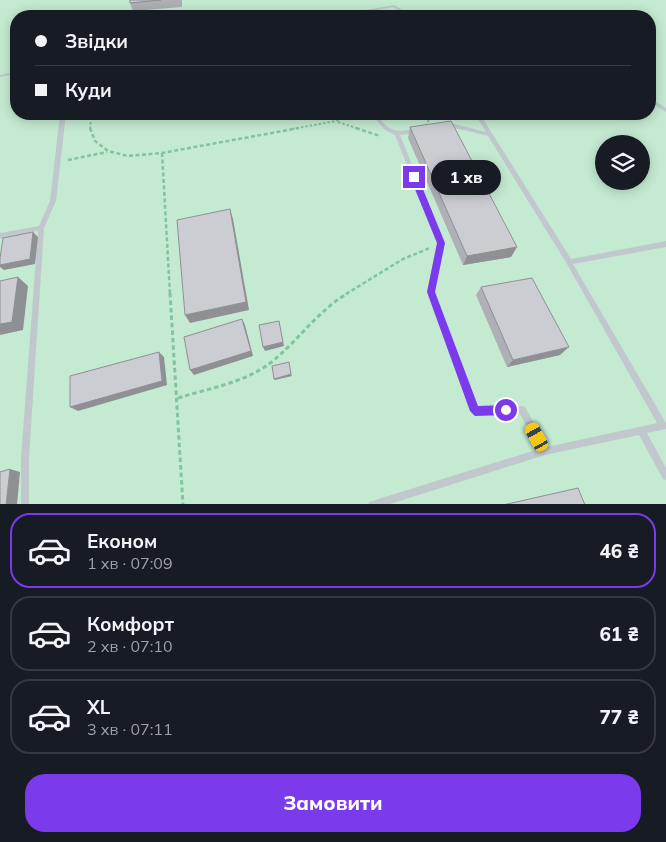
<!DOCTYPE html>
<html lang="uk">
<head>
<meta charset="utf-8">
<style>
  :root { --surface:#171b24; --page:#20242c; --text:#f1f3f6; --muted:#9ea1a6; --line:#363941; --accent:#7c3aed }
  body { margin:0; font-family:Mulish,sans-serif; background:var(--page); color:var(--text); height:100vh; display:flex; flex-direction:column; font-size:19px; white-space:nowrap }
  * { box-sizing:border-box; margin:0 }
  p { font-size:16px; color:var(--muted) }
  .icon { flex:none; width:28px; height:28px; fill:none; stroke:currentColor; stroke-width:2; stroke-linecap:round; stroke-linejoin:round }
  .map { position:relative; height:504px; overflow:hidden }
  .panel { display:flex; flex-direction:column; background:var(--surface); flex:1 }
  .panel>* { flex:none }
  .top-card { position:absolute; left:10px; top:10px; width:646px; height:110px; border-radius:20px; box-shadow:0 2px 12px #0003; display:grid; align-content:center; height:110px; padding:0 25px; background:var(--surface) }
  .controls { position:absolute; left:595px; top:135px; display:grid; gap:10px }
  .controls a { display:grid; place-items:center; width:55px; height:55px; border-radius:50%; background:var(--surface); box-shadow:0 2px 12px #0003; font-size:25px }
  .end { position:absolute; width:22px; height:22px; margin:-11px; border:6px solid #7c3aed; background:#fff; box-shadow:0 0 0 2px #fff }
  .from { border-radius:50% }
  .bubble { position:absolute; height:35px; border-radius:18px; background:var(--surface); box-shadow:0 2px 12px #0003; font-size:16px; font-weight:800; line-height:35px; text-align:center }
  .car { position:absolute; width:15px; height:30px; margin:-15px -8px; border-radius:6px; box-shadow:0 0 4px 1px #0007; background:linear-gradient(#f5c518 24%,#345 0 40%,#f5c518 0 76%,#345 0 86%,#f5c518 0) }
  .top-card b { display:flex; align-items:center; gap:18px; height:48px; font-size:19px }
  .top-card b+b { border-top:1px solid var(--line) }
  .top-card i { width:12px; height:12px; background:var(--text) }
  ul { padding:9px 0 0; list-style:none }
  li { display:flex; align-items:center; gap:15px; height:75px; margin:0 10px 8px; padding:0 15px; border:2px solid var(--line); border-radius:20px }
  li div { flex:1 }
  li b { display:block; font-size:19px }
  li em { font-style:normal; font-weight:800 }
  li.active { border-color:var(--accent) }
  li>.icon { width:45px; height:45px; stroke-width:1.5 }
  .button { display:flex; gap:10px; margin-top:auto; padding:10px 25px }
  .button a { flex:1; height:58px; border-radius:20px; background:var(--accent); color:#fff; font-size:20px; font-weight:800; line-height:58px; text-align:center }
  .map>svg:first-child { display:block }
  .green { fill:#c4ead1; fill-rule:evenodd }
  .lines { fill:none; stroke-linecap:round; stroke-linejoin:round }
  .path-far2 { stroke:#81c49f; stroke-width:2; stroke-dasharray:2.5 2; stroke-linecap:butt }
  .path-far1 { stroke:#81c49f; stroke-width:2.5; stroke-dasharray:4 2.5; stroke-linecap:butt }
  .path { stroke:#81c49f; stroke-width:3; stroke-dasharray:4.5 3; stroke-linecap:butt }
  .service { fill:#c0c8cd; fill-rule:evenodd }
  .wall { fill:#afb0b5 }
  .shaded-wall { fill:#8e9093 }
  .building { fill:#cbcdd2; stroke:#8e9093 }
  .route { fill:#7c3aed }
</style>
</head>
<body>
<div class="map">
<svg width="666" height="505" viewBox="0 0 666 505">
  <rect width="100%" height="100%" fill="#f2f0f0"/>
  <path class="green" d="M0 0H666V504H0ZM16 16H650V114H16ZM604 144H641V181H604Z"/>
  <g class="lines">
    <path class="path-far2" d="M338 122 359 129
      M425 126 433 114
      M90 129 91 116 93 114
      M292 129 336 121 350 114"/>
    <path class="path-far1" d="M90 128 95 141 108 151 128 156 162 153 299 128
      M356 128 380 136
      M162 153 170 294
      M68 160 107 152
      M346 294 403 259 430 248"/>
    <path class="path" d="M170 293 183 505
      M178 398C210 388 248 382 274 360 300 338 319 310 348 293"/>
    <path class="service" d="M394 5 413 16H408L393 7 360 13 358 12 360 11Z
      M16 72V74L0 77V75Z
      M650 98 666 108V112L650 102Z
      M60 114H66L56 201 44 228 29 458V505H21V458L38 231 0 239V233L39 226 50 201Z
      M371 114H376C390 131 392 133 415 129L418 131 415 133 400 135 444 243 434 292 477 407 522 406 525 407 547 447 657 423 567 264 488 136 447 126 444 124 447 122 486 132 475 114H480L571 259 666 241V247L573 264 666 423V429L647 433 666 468V480L663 479 639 435 545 455 387 505H368L369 502 372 501 539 449 520 414 475 415 472 414 428 292 438 243 395 135 385 130Z"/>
  </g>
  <path class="wall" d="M130 0H182V7L133 11 130 3Z
    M410 127 517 247 511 257 463 265 408 138Z
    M481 287 560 355 507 367 476 295Z"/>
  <path class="shaded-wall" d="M230 209 233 219 249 310 190 323 185 315Z
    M33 232 38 237 35 264 4 270 0 267V265Z
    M517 247 511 257 463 265 467 256Z
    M18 277 28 286 23 330 0 335V324Z
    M242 319 245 325 253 356 194 375 190 370Z
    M279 321 284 346 265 351 263 347Z
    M569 347 560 355 507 367 513 360Z
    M159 352 164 357 167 385 78 411 70 407Z
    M291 374 292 376 275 380 274 379Z
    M10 469 20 472 17 505H6Z"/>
  <path class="building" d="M130 0H161L130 3Z
    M451 121 517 247 467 256 410 127Z
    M230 209 246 302 185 315 177 220Z
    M33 232 30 259 0 265V258L3 238Z
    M18 277 12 322 0 324V281Z
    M532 278 569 347 513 360 481 287Z
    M242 319 251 351 190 370 184 337Z
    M279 321 283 342 263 347 259 325Z
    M159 352 162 381 70 407V376Z
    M289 362 291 374 274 379 272 366Z
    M10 469 6 505H0V472Z
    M578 488 585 505H503Z"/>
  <path class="route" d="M414 174 418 177 445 243 435 292 478 406 506 405 511 410 506 415 475 416 470 411 427 292 437 243 410 177Z"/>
</svg>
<div class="controls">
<a><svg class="icon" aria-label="layers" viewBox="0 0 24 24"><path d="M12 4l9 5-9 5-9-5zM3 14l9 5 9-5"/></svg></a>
</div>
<i class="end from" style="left:506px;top:410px"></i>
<i class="end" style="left:414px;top:177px"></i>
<div class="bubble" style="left:431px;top:160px;width:70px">1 хв</div>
<i class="car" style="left:537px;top:437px;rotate:331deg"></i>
<div class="top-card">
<b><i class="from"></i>Звідки</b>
<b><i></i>Куди</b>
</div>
</div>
<section class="panel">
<ul>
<li class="active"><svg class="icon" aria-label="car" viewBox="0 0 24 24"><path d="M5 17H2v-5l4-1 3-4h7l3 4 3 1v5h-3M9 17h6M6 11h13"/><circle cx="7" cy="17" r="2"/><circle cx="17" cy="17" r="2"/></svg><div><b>Економ</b><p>1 хв · 07:09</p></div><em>46 ₴</em></li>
<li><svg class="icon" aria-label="car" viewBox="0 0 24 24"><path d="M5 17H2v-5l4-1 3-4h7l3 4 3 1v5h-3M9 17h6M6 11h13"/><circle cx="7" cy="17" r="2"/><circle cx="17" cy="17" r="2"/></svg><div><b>Комфорт</b><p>2 хв · 07:10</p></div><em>61 ₴</em></li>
<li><svg class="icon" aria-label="car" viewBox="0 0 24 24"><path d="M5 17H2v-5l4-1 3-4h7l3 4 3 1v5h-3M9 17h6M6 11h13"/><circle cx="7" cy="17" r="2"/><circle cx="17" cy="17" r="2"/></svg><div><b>XL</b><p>3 хв · 07:11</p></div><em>77 ₴</em></li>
</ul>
<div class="button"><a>Замовити</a></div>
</section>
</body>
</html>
